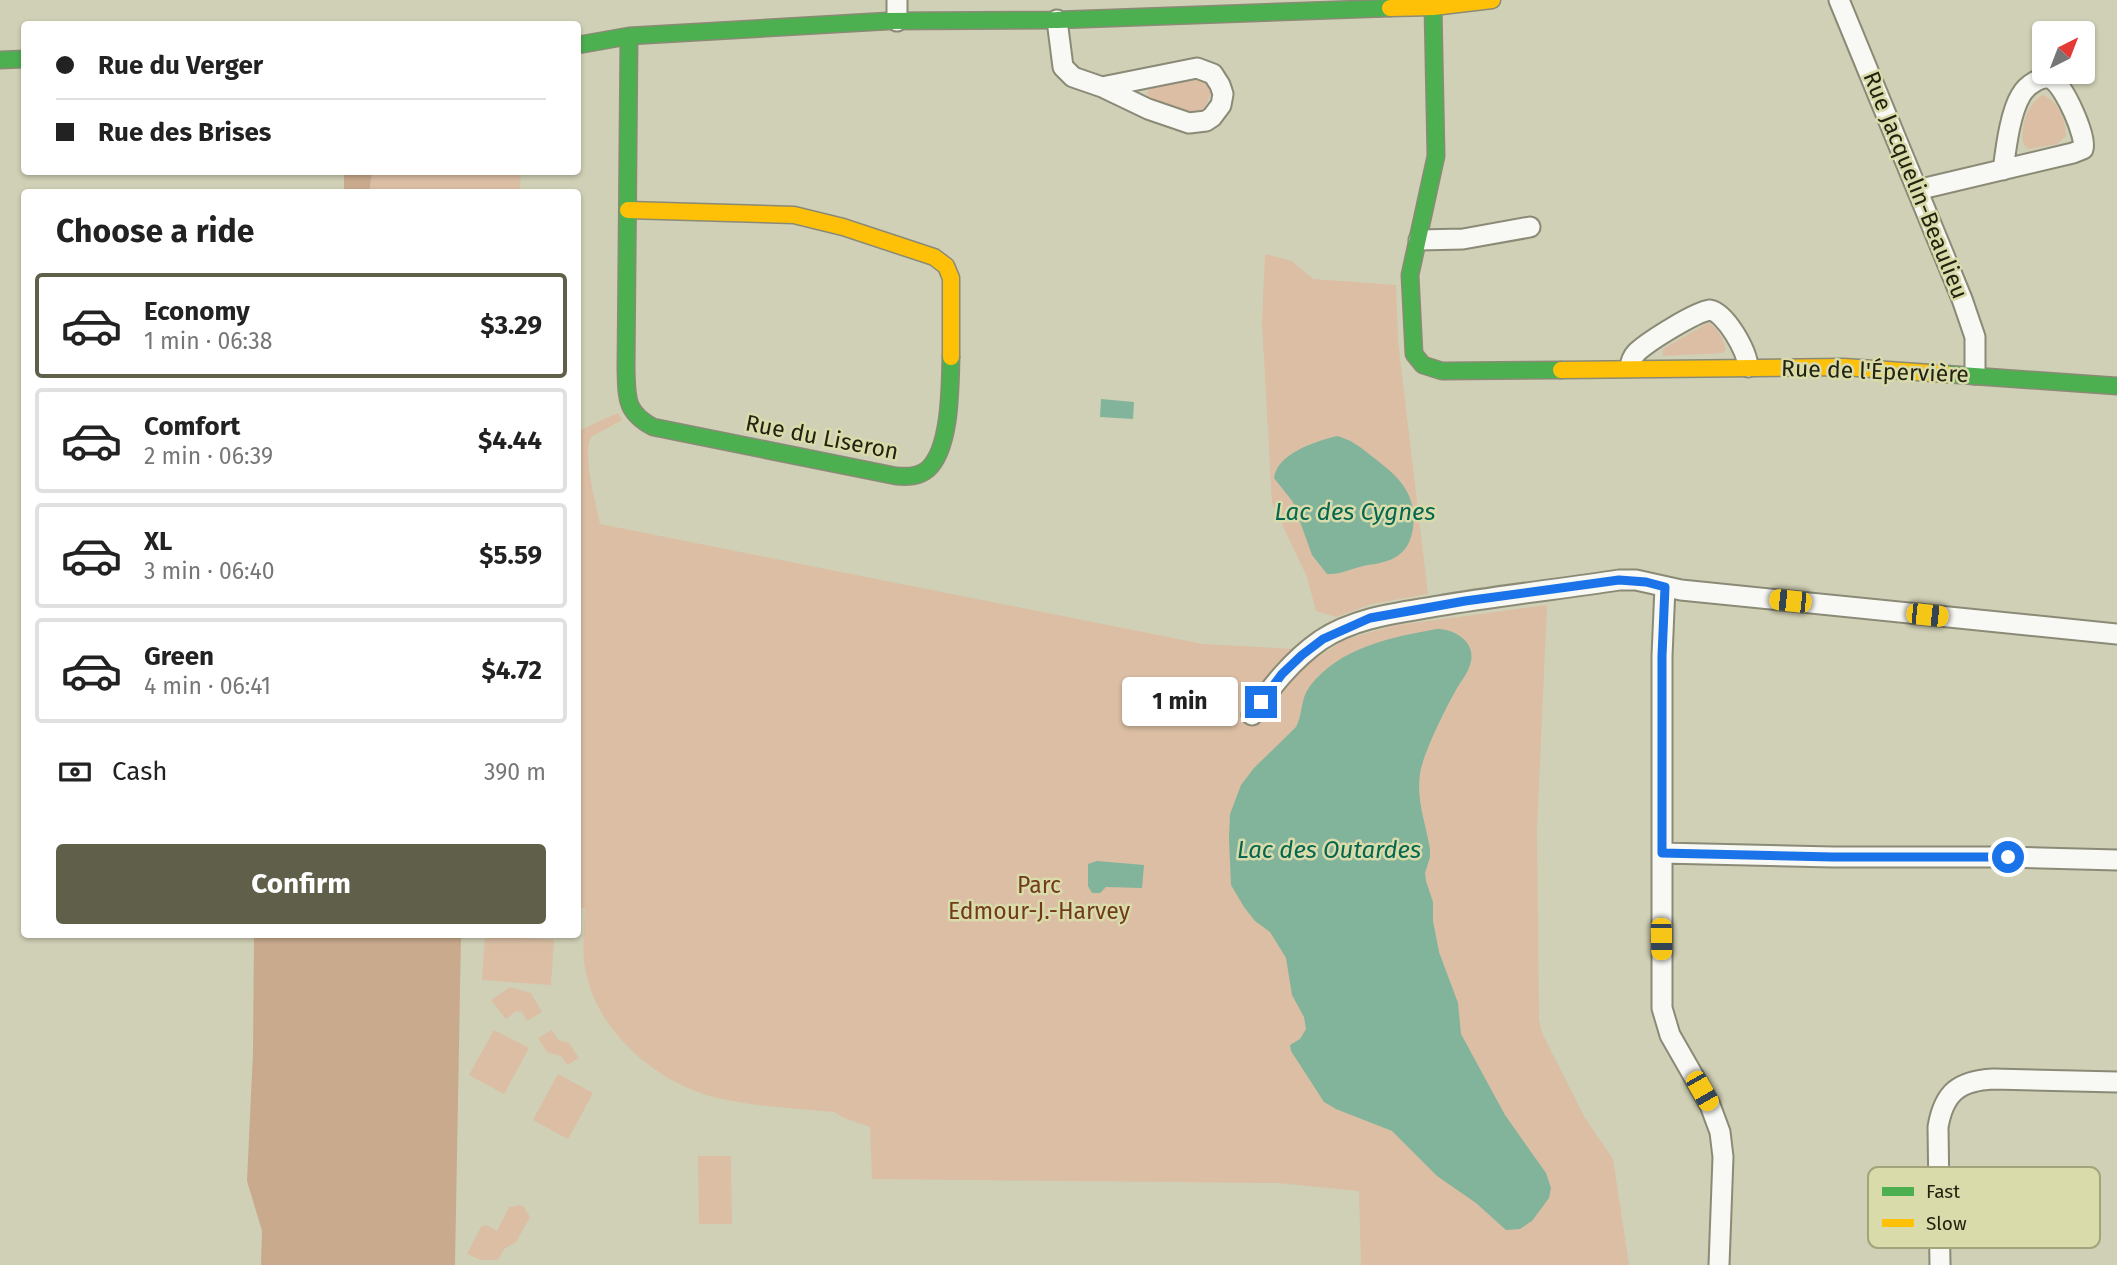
<!DOCTYPE html>
<html lang="en">
<head>
<meta charset="utf-8">
<style>
  :root { --surface:#fff; --page:#f2f2f2; --text:#222; --muted:#767676; --line:#e0e0e0; --accent:#5f5f4a }
  body { margin:0; font-family:"Fira Sans",sans-serif; background:var(--page); color:var(--text); height:100vh; display:flex; flex-direction:column; font-size:26px; white-space:nowrap }
  * { box-sizing:border-box; margin:0 }
  p { font-size:23px; color:var(--muted) }
  .icon { flex:none; width:38px; height:38px; fill:none; stroke:currentColor; stroke-width:2; stroke-linecap:round; stroke-linejoin:round }
  .map { position:relative; flex:1; overflow:hidden }
  .panel { position:absolute; left:21px; top:189px; width:560px; height:749px; display:flex; flex-direction:column; background:var(--surface); border-radius:7px; box-shadow:0 2px 5px #0004 }
  .panel>* { flex:none }
  .guide { position:absolute; left:21px; top:21px; width:560px; height:154px; border-radius:7px; box-shadow:0 2px 5px #0004; display:grid; align-content:center; height:154px; padding:0 35px; background:var(--surface) }
  .needle { width:46px; rotate:42deg }
  .controls { position:absolute; left:2032px; top:21px; display:grid; gap:14px }
  .controls a { display:grid; place-items:center; width:63px; height:63px; border-radius:7px; background:var(--surface); box-shadow:0 2px 5px #0004; font-size:35px }
  .end { position:absolute; width:32px; height:32px; margin:-16px; border:9px solid #1a73e8; background:#fff; box-shadow:0 0 0 4px #fff }
  .from { border-radius:50% }
  .bubble { position:absolute; height:49px; border-radius:7px; background:var(--surface); box-shadow:0 2px 5px #0004; font-size:23px; font-weight:700; line-height:49px; text-align:center }
  .car { position:absolute; width:21px; height:42px; margin:-21px -10px; border-radius:9px; box-shadow:0 0 5px 2px #0007; background:linear-gradient(#f5c518 24%,#345 0 40%,#f5c518 0 76%,#345 0 86%,#f5c518 0) }
  .guide b { display:flex; align-items:center; gap:24px; height:66px; font-size:26px }
  .guide b+b { border-top:2px solid var(--line) }
  .guide i { width:18px; height:18px; background:var(--text) }
  ul { padding:0; list-style:none }
  li { display:flex; align-items:center; gap:21px; height:105px; margin:0 14px 10px; padding:0 21px; border:4px solid var(--line); border-radius:7px }
  li div { flex:1 }
  li b { display:block; font-size:26px }
  li em { font-style:normal; font-weight:700 }
  li.on { border-color:var(--accent) }
  li>.icon { width:63px; height:63px; stroke-width:1.5 }
  h2 { padding:0 35px; font-size:32px; line-height:84px }
  .pay { display:flex; align-items:center; gap:18px; height:77px; padding:0 35px; font-size:26px }
  .pay p { margin-inline-start:auto }
  .cta { display:flex; gap:14px; margin-top:auto; padding:14px 35px }
  .cta a { flex:1; height:80px; border-radius:7px; background:var(--accent); color:#fff; font-size:28px; font-weight:700; line-height:80px; text-align:center }
  .map>svg:first-child { display:block }
  .green { fill:#dbbea4 }
  .forest { fill:#c9aa8d }
  .water { fill:#82b49b }
  .lines { fill:none; stroke-linecap:round; stroke-linejoin:round }
  .street-casing { stroke:#8a8a76; stroke-width:23 }
  .fast-casing { stroke:#8a8a76; stroke-width:19 }
  .slow-casing { stroke:#8a8a76; stroke-width:19 }
  .street { stroke:#f8f8f4; stroke-width:19 }
  .fast { stroke:#4caf50; stroke-width:16 }
  .slow { stroke:#ffc107; stroke-width:16 }
  .route { stroke:#1a73e8; stroke-width:9 }
  .labels { text-anchor:middle; dominant-baseline:central; stroke-width:5; stroke-linejoin:round; paint-order:stroke }
  .street-label { font-size:23px; fill:#222210; stroke:#dadbab }
  .park-label { font-size:23px; fill:#713a18; stroke:#dadbab }
  .water-label { font-size:24px; font-style:italic; fill:#04674f; stroke:#dadbab }
  .key { fill:#dadbab; stroke:#a3a47c; stroke-width:2 }
  .key-label { font-size:19px; fill:#222210 }
</style>
</head>
<body>
<div class="map">
<svg width="2117" height="1265" viewBox="0 0 2117 1265">
  <rect width="100%" height="100%" fill="#d0d0b6"/>
  <path class="green" d="M1192 77 1205 82 1211 93 1205 107 1199 113 1187 112 1149 97 1147 93 1150 87Z
    M2043 95C2058 101 2066 120 2066 136L2057 144 2029 149 2024 145C2019 130 2028 101 2043 95Z
    M344 172H521L520 192H344Z
    M1265 254 1292 261 1313 279 1396 285 1398 341 1428 594 1372 604 1336 617 1316 611 1307 577 1272 503 1262 323Z
    M1708 323C1718 327 1723 339 1726 349L1723 353 1663 356V349Z
    M618 413 622 420 591 437C582 457 596 502 600 524L1203 644 1293 649 1307 664 1344 640 1392 626 1547 605 1537 829 1539 1019 1542 1033 1585 1118 1613 1159 1629 1265H1361L1359 1191 1278 1183 872 1179 870 1127 844 1118 834 1112C796 1108 755 1107 718 1098 661 1085 601 1036 587 977 581 955 584 931 585 908H578V431Z
    M485 936 554 940 551 985 482 980Z
    M510 987 531 993 542 1012 527 1021 522 1012 516 1011 506 1019 491 1000Z
    M494 1030 529 1048 504 1094 469 1075Z
    M552 1030 558 1040 569 1043 579 1058 567 1065 561 1056 547 1052 538 1038Z
    M558 1074 593 1093 568 1139 533 1120Z
    M698 1156H731L732 1224H699Z
    M520 1205 524 1207 530 1217 516 1242 504 1249 498 1260H481L467 1254 481 1227 486 1225 497 1231 509 1207Z"/>
  <path class="forest" d="M344 172H372L369 192H344Z
    M254 935H461L455 1265H261L262 1231 247 1181 253 1052Z"/>
  <path class="water" d="M1101 399 1134 402 1133 419 1100 417Z
    M1337 436C1351 440 1358 445 1369 454 1396 475 1417 490 1413 528 1411 541 1406 552 1394 558 1385 563 1373 564 1363 566 1350 569 1340 575 1327 574L1312 555 1293 502 1274 478C1277 453 1317 441 1337 436Z
    M1437 629C1454 629 1475 641 1471 661 1469 672 1461 681 1456 690 1446 707 1422 756 1420 774 1416 800 1426 824 1430 849V857L1425 873 1426 881 1433 902V921L1439 952 1458 1003 1461 1034 1505 1115 1546 1173 1551 1188 1549 1198 1532 1221 1520 1229 1506 1230 1476 1203 1437 1176 1392 1131 1336 1109 1324 1102 1291 1051 1290 1045 1300 1039 1306 1029 1304 1017 1292 995 1286 958 1270 932 1255 921 1244 907 1231 885 1229 839 1230 814 1241 785 1254 768 1296 727C1303 714 1300 699 1310 686 1340 647 1392 637 1437 629Z
    M1097 861 1144 865 1142 888 1106 887 1100 893H1092L1088 886V864Z"/>
  <g class="lines">
    <g class="street-casing">
      <path id="street" d="M897 0V21
        M1839 0 1962 299 1975 337V374
        M1057 20 1063 67 1073 77 1102 87 1148 109 1189 123 1206 121 1212 117 1221 105 1223 94 1220 85 1213 74 1197 68 1102 87
        M1917 190 2073 153 2083 149C2087 137 2065 88 2053 80 2043 73 2026 86 2021 95 2010 113 2006 148 2003 170
        M1419 240 1463 239 1530 227
        M1630 367C1631 361 1632 357 1637 352 1649 341 1695 312 1710 310 1726 313 1747 351 1748 367
        M1665 587 1662 656V1008L1670 1035 1710 1105 1720 1132 1723 1157 1719 1265
        M1252 715C1271 687 1292 660 1321 640 1356 617 1398 613 1438 606 1498 596 1559 589 1619 580H1636L1681 590 2117 634
        M1662 853 1833 857H2008L2117 860
        M1940 1265 1938 1127C1944 1092 1959 1081 1993 1079L2117 1082"/>
    </g>
    <g class="fast-casing">
      <path id="fast" d="M1433 7 1436 156 1410 275 1414 354 1423 365 1442 371 1561 370
        M629 36 626 369C627 398 625 412 653 427L896 476C907 477 919 477 928 469 951 448 950 386 951 357
        M578 45 629 36 888 21 1057 20 1390 8
        M0 60 24 59
        M1946 374 2117 386"/>
    </g>
    <g class="slow-casing">
      <path id="slow" d="M1390 8 1433 7 1492 0
        M628 210 794 215 843 227 934 257 946 266 951 278V357
        M1561 370 1844 367 1946 374"/>
    </g>
    <use href="#street" class="street"/>
    <use href="#fast" class="fast"/>
    <use href="#slow" class="slow"/>
  </g>
  <g class="lines">
    <path class="route" d="M1261 702 1282 674 1302 655 1323 639 1370 618 1465 601 1619 580 1646 582 1665 587 1662 656V853L1833 857H2008"/>
  </g>
  <g class="labels">
    <g class="street-label">
      <text transform="translate(1916 185) rotate(68)">Rue Jacquelin-Beaulieu</text>
      <text transform="translate(1875 371) rotate(2)">Rue de l'Épervière</text>
      <text transform="translate(822 437) rotate(11)">Rue du Liseron</text>
    </g>
    <g class="park-label">
      <text x="1039" y="885">Parc<tspan x="1039" dy="26">Edmour-J.-Harvey</tspan></text>
    </g>
    <g class="water-label">
      <text x="1355" y="512">Lac des Cygnes</text>
      <text x="1329" y="850">Lac des Outardes</text>
    </g>
  </g>
  <rect x="1868" y="1167" width="232" height="81" rx="10" class="key"/>
  <rect x="1882" y="1187" width="32" height="9" fill="#4caf50"/>
  <rect x="1882" y="1219" width="32" height="8" fill="#ffc107"/>
  <g class="key-label">
    <text x="1926" y="1198">Fast</text>
    <text x="1926" y="1230">Slow</text>
  </g>
</svg>
<div class="controls">
<a><svg class="needle" viewBox="-14 -14 28 28"><path d="M0-13l5 13h-10z" fill="#e53935"/><path d="M0 13l5-13h-10z" fill="#767676"/></svg></a>
</div>
<i class="end from" style="left:2008px;top:857px"></i>
<i class="end" style="left:1261px;top:702px"></i>
<div class="bubble" style="left:1122px;top:677px;width:116px">1 min</div>
<i class="car" style="left:1790px;top:601px;rotate:276deg"></i>
<i class="car" style="left:1927px;top:615px;rotate:96deg"></i>
<i class="car" style="left:1661px;top:939px;rotate:179deg"></i>
<i class="car" style="left:1702px;top:1091px;rotate:150deg"></i>
<div class="guide">
<b><i class="from"></i>Rue du Verger</b>
<b><i></i>Rue des Brises</b>
</div>
<section class="panel">
<h2>Choose a ride</h2>
<ul>
<li class="on"><svg class="icon" aria-label="car" viewBox="0 0 24 24"><path d="M5 17H2v-5l4-1 3-4h7l3 4 3 1v5h-3M9 17h6M6 11h13"/><circle cx="7" cy="17" r="2"/><circle cx="17" cy="17" r="2"/></svg><div><b>Economy</b><p>1 min · 06:38</p></div><em>$3.29</em></li>
<li><svg class="icon" aria-label="car" viewBox="0 0 24 24"><path d="M5 17H2v-5l4-1 3-4h7l3 4 3 1v5h-3M9 17h6M6 11h13"/><circle cx="7" cy="17" r="2"/><circle cx="17" cy="17" r="2"/></svg><div><b>Comfort</b><p>2 min · 06:39</p></div><em>$4.44</em></li>
<li><svg class="icon" aria-label="car" viewBox="0 0 24 24"><path d="M5 17H2v-5l4-1 3-4h7l3 4 3 1v5h-3M9 17h6M6 11h13"/><circle cx="7" cy="17" r="2"/><circle cx="17" cy="17" r="2"/></svg><div><b>XL</b><p>3 min · 06:40</p></div><em>$5.59</em></li>
<li><svg class="icon" aria-label="car" viewBox="0 0 24 24"><path d="M5 17H2v-5l4-1 3-4h7l3 4 3 1v5h-3M9 17h6M6 11h13"/><circle cx="7" cy="17" r="2"/><circle cx="17" cy="17" r="2"/></svg><div><b>Green</b><p>4 min · 06:41</p></div><em>$4.72</em></li>
</ul>
<div class="pay"><svg class="icon" aria-label="cash" viewBox="0 0 24 24"><path d="M3 7h18v10H3z"/><circle cx="12" cy="12" r="2"/></svg>Cash<p>390 m</p></div>
<div class="cta"><a>Confirm</a></div>
</section>
</div>
</body>
</html>
